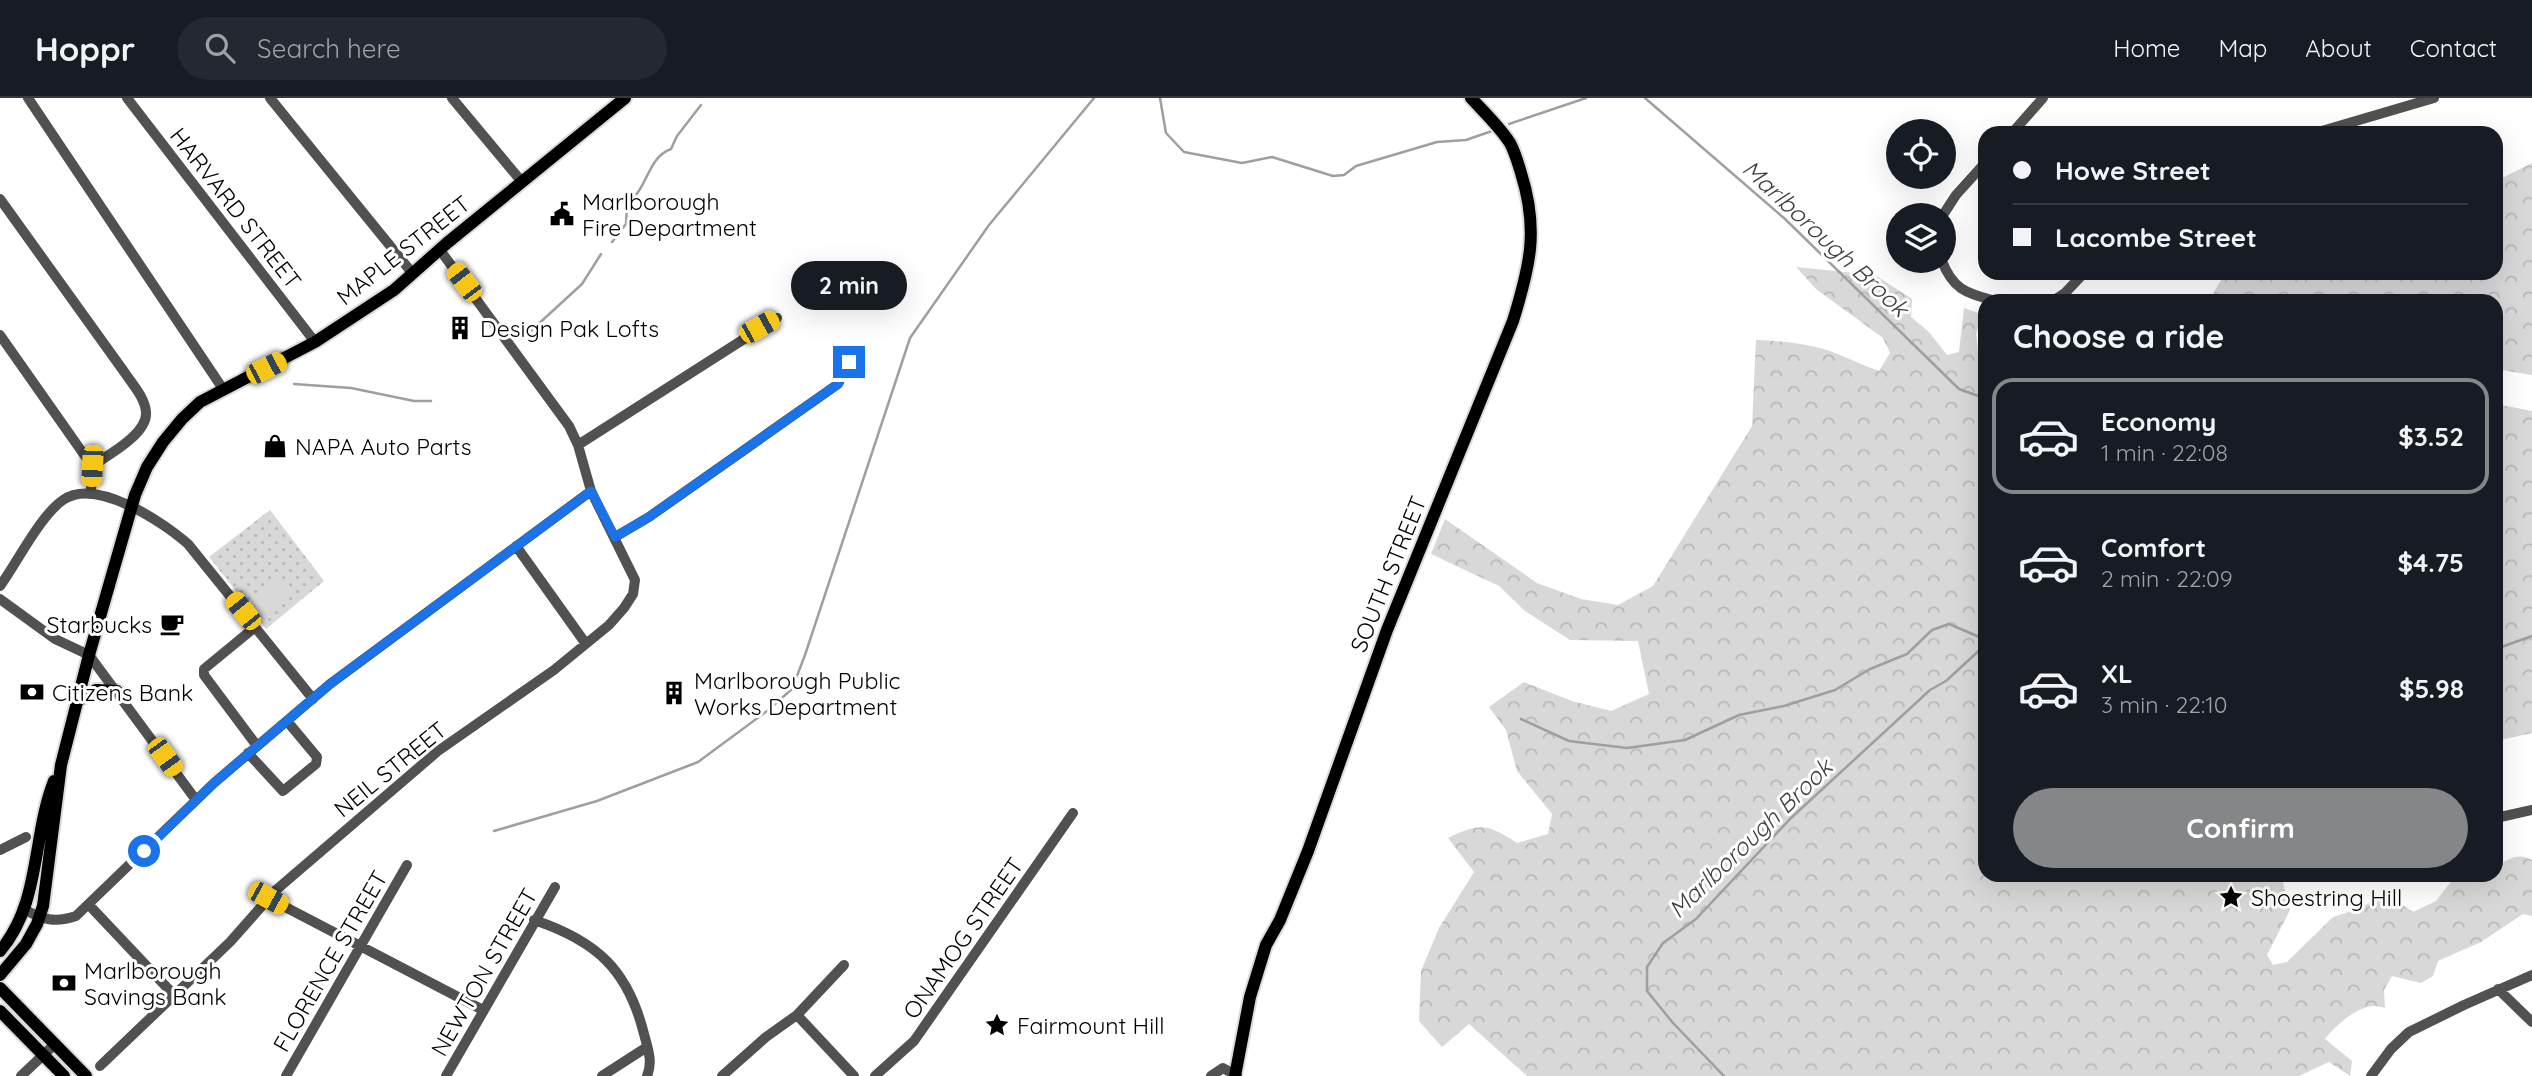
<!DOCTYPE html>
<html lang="en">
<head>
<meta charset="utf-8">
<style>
  :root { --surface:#171b24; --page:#242831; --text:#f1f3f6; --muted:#9ea1a6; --line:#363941; --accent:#858687 }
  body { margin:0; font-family:Quicksand,sans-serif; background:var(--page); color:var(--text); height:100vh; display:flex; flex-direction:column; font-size:26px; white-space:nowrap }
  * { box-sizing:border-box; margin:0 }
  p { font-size:23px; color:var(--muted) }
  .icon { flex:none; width:38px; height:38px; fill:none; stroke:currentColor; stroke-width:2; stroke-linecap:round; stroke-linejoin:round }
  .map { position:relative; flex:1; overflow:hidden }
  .side { position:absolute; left:1978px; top:196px; width:525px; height:588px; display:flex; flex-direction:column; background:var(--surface); border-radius:21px; box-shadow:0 7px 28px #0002 }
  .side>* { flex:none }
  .banner { position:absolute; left:1978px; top:28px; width:525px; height:154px; border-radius:21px; box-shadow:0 7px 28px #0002; display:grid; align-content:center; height:154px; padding:0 35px; background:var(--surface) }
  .tools { position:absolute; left:1886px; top:21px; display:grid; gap:14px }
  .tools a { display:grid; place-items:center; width:70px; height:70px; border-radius:50%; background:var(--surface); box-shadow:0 7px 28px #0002; font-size:35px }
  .end { position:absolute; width:32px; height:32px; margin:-16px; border:9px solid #1a73e8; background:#fff; box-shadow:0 0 0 4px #fff }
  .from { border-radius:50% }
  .bubble { position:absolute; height:49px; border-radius:24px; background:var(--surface); box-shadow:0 7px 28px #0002; font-size:23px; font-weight:800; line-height:49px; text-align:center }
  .car { position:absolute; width:21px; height:42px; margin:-21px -10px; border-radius:9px; box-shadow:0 0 5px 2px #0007; background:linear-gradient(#f5c518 24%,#345 0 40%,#f5c518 0 76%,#345 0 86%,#f5c518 0) }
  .banner b { display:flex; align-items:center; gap:24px; height:66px; font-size:26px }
  .banner b+b { border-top:2px solid var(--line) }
  .banner i { width:18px; height:18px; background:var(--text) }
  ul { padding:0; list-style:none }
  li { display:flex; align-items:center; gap:21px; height:116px; margin:0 14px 10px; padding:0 21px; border:4px solid transparent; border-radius:21px }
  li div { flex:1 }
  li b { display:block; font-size:26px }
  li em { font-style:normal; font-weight:800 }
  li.on { border-color:var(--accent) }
  li>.icon { width:63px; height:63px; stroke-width:1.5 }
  h2 { padding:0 35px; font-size:32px; line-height:84px }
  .action { display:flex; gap:14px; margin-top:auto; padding:14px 35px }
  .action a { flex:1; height:80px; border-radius:42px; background:var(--accent); color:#fff; font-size:28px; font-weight:800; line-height:80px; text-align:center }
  header { display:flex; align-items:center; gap:42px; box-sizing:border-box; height:98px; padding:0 35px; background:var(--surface); border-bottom:2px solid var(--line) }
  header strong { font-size:33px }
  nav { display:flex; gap:38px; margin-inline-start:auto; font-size:24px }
  .search { width:490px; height:63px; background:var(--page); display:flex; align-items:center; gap:18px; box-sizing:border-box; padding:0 24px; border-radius:38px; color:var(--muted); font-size:26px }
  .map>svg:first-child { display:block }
  .green { fill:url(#green-dots) }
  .forest { fill:url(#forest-crowns) }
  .pitch { fill:#d8d8d8 }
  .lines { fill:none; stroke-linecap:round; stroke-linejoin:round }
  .stream { stroke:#9f9f9f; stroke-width:2.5 }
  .major-casing { stroke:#dbdbdb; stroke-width:16 }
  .minor { stroke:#515151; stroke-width:10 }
  .major { stroke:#000; stroke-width:12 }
  .route { stroke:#1a73e8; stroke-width:9 }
  .labels { text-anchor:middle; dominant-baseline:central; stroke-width:6; stroke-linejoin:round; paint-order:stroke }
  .poi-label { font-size:23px; fill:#000; stroke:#fff; text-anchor:start }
  .street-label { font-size:23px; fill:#000; stroke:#fff }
  .water-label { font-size:24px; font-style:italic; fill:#404040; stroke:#fff }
</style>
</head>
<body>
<header>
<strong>Hoppr</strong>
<div class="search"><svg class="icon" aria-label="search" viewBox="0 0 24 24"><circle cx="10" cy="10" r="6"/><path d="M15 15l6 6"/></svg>Search here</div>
<nav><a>Home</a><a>Map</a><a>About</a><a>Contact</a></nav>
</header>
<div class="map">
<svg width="2532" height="978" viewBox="0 0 2532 978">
  <defs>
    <pattern id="green-dots" width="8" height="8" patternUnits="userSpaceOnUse" patternTransform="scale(1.75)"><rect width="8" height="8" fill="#d8d8d8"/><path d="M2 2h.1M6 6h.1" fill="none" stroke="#b8b8b8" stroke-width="1.8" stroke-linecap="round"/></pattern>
    <pattern id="forest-crowns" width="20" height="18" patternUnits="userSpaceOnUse" patternTransform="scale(1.75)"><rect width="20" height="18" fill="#d8d8d8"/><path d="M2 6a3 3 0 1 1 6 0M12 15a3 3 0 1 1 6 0" fill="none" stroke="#b8b8b8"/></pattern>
  </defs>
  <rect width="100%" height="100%" fill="#fff"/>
  <path class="green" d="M270 412 324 483 266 531 209 459Z"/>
  <path class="forest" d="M2532 65V277L2496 271V203H2209L2225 175H2496V83Z
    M1796 169 1875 177 1912 201 1911 219 1929 234 1947 257 1959 254 1964 210 1982 216 1976 236 1979 262 1984 265V777H2281L2290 812 2267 857 2273 867 2287 864 2333 819 2358 811 2387 796 2413 814 2436 803 2456 777H2496V768C2509 761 2518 754 2532 762V818L2523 816 2481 844 2438 863 2433 878 2421 885 2392 878 2384 892 2385 910C2381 909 2378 908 2374 908 2357 908 2334 929 2325 941L2352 963 2350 978 2329 964 2299 978H1527L1469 926 1442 949 1419 923 1421 873 1439 830 1474 774 1448 740C1480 724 1488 726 1517 745L1548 736 1552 716 1517 673 1506 632 1489 609 1524 584 1572 603 1611 613 1649 596 1638 543 1570 542 1525 513 1499 488 1431 456 1445 421 1537 485 1581 501 1618 507 1653 488 1752 328 1756 242C1780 243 1804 245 1827 252 1845 258 1861 267 1879 273L1890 255 1883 240 1816 191Z
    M2496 306 2532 313V635L2496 643Z"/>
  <path class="pitch" d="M279 482 292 498 265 520 252 504Z"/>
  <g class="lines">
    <path class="stream" d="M1160 0 1166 35 1184 54 1242 65 1272 59 1333 78 1344 77 1356 68 1437 44 1466 42 1492 33
      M1645 0 1785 121 1959 291 1984 300
      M1509 26 1586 0
      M636 97C648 82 651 58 671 51L677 38 701 7
      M612 144 626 126 627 109
      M522 241 582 186 601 156
      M294 286 351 290 414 303H431
      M2496 551 2532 538
      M1521 621 1569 643 1627 650 1685 642 1739 617 1784 608 1835 592 1870 571 1907 556 1932 532 1949 526 1984 541
      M494 733 597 703 698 664 767 613 792 591 805 557 910 240 989 127 1094 0
      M1724 978 1673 925 1647 893V869L1663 845 1696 821 1791 720 1930 592 1946 583 1984 548"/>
    <g class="major-casing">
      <path id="major" d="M77 603 96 592 117 593
        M0 853C41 805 32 739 54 683
        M0 877 26 846 37 826 43 808 61 667 89 557 135 397 147 369 163 344 182 321 200 304 315 244 394 192 447 145 625 0
        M0 890 86 978
        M0 913 64 978
        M1235 978 1250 899 1266 847 1280 822 1308 753 1387 532 1513 223C1530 168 1539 132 1521 75 1518 65 1515 54 1510 45 1499 28 1484 14 1471 0"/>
    </g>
    <path class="minor" d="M28 0 223 291
      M127 0 315 244
      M270 0 413 176
      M452 0 522 84
      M2012 35 2043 0
      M2315 35 2434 0
      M0 101 125 275C133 287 145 300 146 314 148 336 108 357 92 368
      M1943 117 1956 97 1984 66
      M1942 163C1953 192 1967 195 1995 203
      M2053 203 2065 195 2084 175
      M0 237 92 368 91 395
      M578 347 777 220
      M615 439 649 419 838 286 849 264
      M516 448 586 546
      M0 488C18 463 40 418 63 402 96 379 163 424 188 446L313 601
      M0 501 55 541 89 557 196 702
      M255 529 204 571V577L257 648
      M248 655 283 693 316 666 317 659 287 623
      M2496 720 2532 712
      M0 752 26 739
      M268 800 483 912
      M89 807 174 897
      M24 811C42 822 56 825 76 818L214 685 330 586 591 393
      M534 822C597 843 628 872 644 936 648 951 653 964 647 978
      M2498 891 2532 924
      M797 917 854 978
      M100 968 230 844 276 792 438 653 554 572 609 527 624 510 633 496 635 482 591 393 578 347 569 328 440 152
      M21 978 55 946
      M286 978 407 767
      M446 978 555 789
      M602 978 647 949
      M722 978 766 939 797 917 844 867
      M875 978 914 943 1073 715
      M1211 978 1223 970 1237 978
      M2371 978 2391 951 2409 934 2464 907 2532 877"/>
    <use href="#major" class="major"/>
  </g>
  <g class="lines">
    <path class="route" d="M144 753 214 685 330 586 591 393 615 439 649 419 838 286 849 264"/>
  </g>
  <defs>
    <g id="civic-bare" transform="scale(1.89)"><path d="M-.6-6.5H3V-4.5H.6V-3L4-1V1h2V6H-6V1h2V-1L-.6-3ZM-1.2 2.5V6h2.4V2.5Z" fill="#000" stroke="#fff" stroke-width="2.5" paint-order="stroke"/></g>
    <g id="building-bare" transform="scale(1.89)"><path d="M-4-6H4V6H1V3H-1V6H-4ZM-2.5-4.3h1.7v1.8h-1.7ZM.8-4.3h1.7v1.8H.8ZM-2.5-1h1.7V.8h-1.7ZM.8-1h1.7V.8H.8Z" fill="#000" stroke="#fff" stroke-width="2.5" paint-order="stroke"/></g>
    <g id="shop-bare" transform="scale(1.89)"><path d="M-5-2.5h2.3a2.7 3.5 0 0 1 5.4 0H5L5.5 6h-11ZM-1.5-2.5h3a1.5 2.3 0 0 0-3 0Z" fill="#000" stroke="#fff" stroke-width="2.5" paint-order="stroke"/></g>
    <g id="cafe-bare" transform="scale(1.89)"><path d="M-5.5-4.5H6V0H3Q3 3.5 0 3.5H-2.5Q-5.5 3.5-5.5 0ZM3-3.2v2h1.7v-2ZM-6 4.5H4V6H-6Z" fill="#000" stroke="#fff" stroke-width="2.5" paint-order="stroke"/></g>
    <g id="bank-bare" transform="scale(1.89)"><path d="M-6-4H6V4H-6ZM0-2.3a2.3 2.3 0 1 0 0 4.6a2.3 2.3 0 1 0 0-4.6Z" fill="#000" stroke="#fff" stroke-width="2.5" paint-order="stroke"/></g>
    <g id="sight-bare" transform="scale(1.89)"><path d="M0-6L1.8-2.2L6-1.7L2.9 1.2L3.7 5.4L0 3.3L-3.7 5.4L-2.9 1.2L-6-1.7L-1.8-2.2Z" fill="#000" stroke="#fff" stroke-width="2.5" paint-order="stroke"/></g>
  </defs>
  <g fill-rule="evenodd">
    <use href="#civic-bare" x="562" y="116"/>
    <use href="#building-bare" x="460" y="230"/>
    <use href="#shop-bare" x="275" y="348"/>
    <use href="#cafe-bare" x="172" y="526"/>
    <use href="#bank-bare" x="32" y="594"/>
    <use href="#building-bare" x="674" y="595"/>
    <use href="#sight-bare" x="2231" y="799"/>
    <use href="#bank-bare" x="64" y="885"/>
    <use href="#sight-bare" x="997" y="927"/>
  </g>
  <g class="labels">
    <g class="poi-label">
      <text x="582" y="103">Marlborough<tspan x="582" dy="26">Fire Department</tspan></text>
      <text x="480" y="230">Design Pak Lofts</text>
      <text x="295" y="348">NAPA Auto Parts</text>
      <text x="152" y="526" text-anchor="end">Starbucks</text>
      <text x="694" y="582">Marlborough Public<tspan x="694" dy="26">Works Department</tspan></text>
      <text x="52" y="594">Citizens Bank</text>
      <text x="2251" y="799">Shoestring Hill</text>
      <text x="84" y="872">Marlborough<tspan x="84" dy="26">Savings Bank</tspan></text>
      <text x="1017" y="927">Fairmount Hill</text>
    </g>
    <g class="street-label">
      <text transform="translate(236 110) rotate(52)">HARVARD STREET</text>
      <text transform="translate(403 152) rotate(-38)">MAPLE STREET</text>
      <text transform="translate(1388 476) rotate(-68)">SOUTH STREET</text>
      <text transform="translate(390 671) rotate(-39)">NEIL STREET</text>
      <text transform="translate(963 840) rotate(-55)">ONAMOG STREET</text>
      <text transform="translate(330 863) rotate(-60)">FLORENCE STREET</text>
      <text transform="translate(484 874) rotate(-60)">NEWTON STREET</text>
    </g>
    <g class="water-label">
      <text transform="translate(1826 140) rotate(43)">Marlborough Brook</text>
      <text transform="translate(1750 740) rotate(-44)">Marlborough Brook</text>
    </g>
  </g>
</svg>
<div class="tools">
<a><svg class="icon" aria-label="locate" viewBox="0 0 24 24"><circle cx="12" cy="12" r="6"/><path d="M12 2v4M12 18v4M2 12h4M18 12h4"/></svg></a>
<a><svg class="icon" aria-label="layers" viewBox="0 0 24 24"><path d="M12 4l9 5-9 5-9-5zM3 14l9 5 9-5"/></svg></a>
</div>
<i class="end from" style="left:144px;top:753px"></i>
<i class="end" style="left:849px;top:264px"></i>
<div class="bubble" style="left:791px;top:163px;width:116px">2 min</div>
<i class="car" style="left:464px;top:184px;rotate:323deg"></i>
<i class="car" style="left:759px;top:229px;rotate:61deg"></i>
<i class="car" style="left:266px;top:270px;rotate:63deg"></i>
<i class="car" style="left:92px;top:368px;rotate:183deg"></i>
<i class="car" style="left:243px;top:513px;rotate:321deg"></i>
<i class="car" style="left:165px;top:659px;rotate:144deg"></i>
<i class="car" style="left:268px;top:800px;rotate:119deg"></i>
<div class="banner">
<b><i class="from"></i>Howe Street</b>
<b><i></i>Lacombe Street</b>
</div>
<section class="side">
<h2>Choose a ride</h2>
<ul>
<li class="on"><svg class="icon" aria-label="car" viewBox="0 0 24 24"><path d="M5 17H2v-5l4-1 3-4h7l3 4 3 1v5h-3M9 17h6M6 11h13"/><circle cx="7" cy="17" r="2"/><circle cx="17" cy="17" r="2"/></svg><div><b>Economy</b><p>1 min · 22:08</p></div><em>$3.52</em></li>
<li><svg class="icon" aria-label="car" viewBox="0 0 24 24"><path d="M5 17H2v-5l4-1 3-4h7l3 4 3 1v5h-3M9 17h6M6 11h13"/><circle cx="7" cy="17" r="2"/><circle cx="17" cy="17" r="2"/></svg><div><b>Comfort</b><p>2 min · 22:09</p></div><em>$4.75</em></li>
<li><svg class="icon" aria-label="car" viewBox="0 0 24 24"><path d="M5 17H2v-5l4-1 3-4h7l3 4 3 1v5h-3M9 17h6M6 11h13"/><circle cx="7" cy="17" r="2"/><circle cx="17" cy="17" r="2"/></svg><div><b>XL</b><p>3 min · 22:10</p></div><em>$5.98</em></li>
</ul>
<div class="action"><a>Confirm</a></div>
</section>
</div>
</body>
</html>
